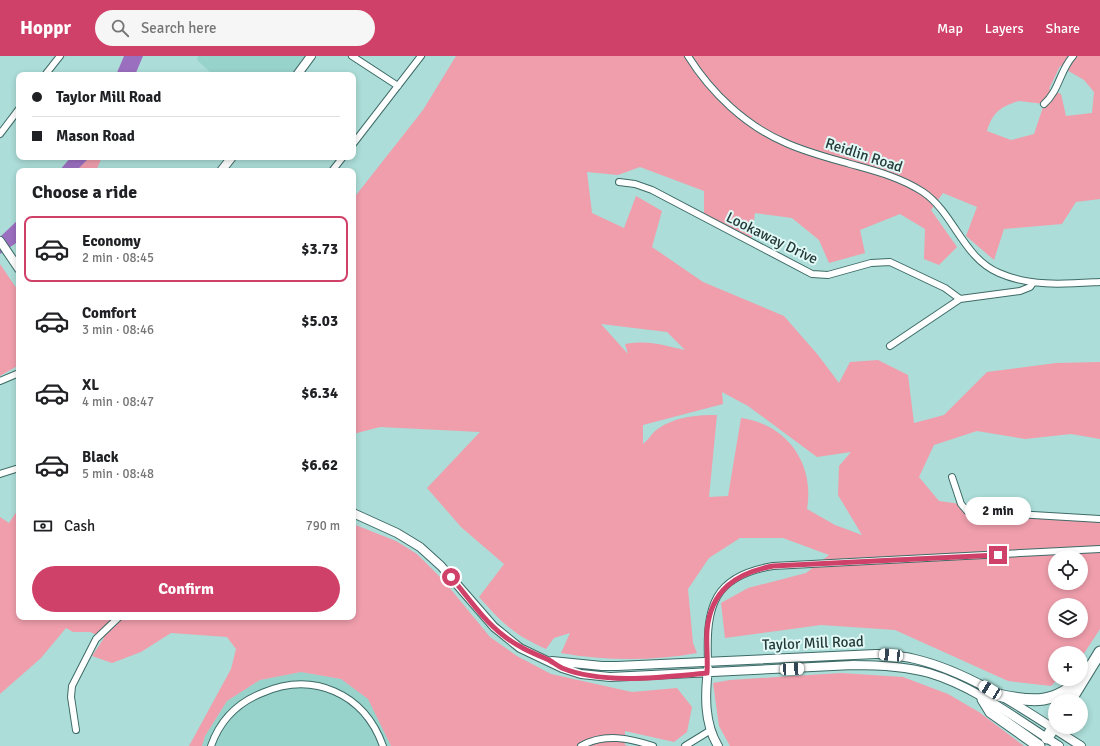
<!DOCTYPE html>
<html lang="en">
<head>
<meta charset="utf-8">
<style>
  :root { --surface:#fff; --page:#f6f6f6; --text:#202124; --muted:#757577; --line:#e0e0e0; --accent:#cf4168 }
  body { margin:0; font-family:Signika,sans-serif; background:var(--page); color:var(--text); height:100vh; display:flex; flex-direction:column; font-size:15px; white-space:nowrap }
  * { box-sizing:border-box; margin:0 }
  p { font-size:13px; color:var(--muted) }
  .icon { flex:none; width:22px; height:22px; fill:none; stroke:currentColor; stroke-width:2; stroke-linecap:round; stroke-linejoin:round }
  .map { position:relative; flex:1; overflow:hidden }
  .sheet { position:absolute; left:16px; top:112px; width:340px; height:452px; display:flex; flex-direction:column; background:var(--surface); border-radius:8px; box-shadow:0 2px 6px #0003 }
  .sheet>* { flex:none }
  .banner { position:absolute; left:16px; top:16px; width:340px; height:88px; border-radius:8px; box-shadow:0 2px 6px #0003; display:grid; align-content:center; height:88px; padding:0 16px; background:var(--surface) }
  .tools { position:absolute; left:1048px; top:494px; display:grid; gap:8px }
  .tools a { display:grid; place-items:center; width:40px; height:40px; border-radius:50%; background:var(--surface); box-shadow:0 2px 6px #0003; font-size:20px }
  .end { position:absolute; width:18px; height:18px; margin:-9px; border:5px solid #cf4168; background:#fff; box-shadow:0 0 0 2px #fff }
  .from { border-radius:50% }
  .bubble { position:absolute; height:28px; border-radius:14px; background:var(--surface); box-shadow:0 2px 6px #0003; font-size:13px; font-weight:800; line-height:28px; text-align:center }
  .car { position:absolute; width:12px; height:24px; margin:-12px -6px; border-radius:5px; box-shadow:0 0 3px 1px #0007; background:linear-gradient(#fff 24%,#345 0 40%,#fff 0 76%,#345 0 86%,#fff 0) }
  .banner b { display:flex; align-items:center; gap:14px; height:38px; font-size:15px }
  .banner b+b { border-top:1px solid var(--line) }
  .banner i { width:10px; height:10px; background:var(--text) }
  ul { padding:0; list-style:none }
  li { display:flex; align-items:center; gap:12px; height:66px; margin:0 8px 6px; padding:0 8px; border:2px solid transparent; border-radius:8px }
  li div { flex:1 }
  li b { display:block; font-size:15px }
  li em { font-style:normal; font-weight:800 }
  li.current { border-color:var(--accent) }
  li>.icon { width:36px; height:36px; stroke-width:1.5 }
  h2 { padding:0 16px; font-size:18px; line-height:48px }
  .pay { display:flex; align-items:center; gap:10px; height:44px; padding:0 16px; font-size:15px }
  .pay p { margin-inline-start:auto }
  .action { display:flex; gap:8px; margin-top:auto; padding:8px 16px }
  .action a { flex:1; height:46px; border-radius:24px; background:var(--accent); color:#fff; font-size:16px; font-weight:800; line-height:46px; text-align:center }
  header { display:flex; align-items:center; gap:24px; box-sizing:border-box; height:56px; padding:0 20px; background:var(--accent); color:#fff }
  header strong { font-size:19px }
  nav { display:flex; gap:22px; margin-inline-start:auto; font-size:14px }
  .search { width:280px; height:36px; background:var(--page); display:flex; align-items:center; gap:10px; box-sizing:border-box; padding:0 14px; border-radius:22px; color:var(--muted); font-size:15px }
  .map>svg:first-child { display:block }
  .built { fill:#97d2cb }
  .green { fill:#f09eac; fill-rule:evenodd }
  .water { fill:#9b6fc0 }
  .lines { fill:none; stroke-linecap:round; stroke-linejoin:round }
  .street-casing { stroke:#3d6b67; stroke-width:8 }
  .secondary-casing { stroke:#3d6b67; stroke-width:10 }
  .highway-casing { stroke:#3d6b67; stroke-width:13 }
  .street { stroke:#fff; stroke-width:6 }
  .secondary { stroke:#fff; stroke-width:8 }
  .highway { stroke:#fff; stroke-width:11 }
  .route { stroke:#cf4168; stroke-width:5 }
  .labels { text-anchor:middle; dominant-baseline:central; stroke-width:4; stroke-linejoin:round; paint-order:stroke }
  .street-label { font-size:15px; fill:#253937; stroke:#e0f9f6 }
</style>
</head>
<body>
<header>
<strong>Hoppr</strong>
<div class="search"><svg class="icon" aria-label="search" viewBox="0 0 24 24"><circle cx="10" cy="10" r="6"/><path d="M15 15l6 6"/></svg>Search here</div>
<nav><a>Map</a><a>Layers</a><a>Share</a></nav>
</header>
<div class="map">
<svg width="1100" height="690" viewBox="0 0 1100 690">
  <rect width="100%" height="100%" fill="#acddd8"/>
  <path class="built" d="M198 0H311L297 19H213L197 4Z
    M301 616 341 623 369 643 391 690H202L205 680 227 645 260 624Z"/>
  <path class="green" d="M456 0H1100V143L1076 146 1062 168 1004 173 994 204 966 180 977 151 943 137 931 154 957 191 939 209 924 203 925 173 900 158 860 174 865 197 829 207 819 184 792 162 755 157 751 187 704 162V135L640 111 618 119 587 116 592 157 624 172 636 140 662 155 652 191 703 226 784 260 818 299 839 327 850 306 878 304 908 319 914 367 944 359 987 316 1056 307 1100 306V383L1071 378 1025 383 977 375 934 389 919 421 939 445 961 448 971 458 1100 463V573L1081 602V597H1055V623H1058L1051 630 1008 625 895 574 821 569 725 582 721 547 748 532 806 517 829 499 783 482H740L709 502 688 533 693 587 697 597C653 605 606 605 561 597L570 577 554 582 546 593C514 579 502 567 479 541L504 508 461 471 427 432 480 376 380 371 353 378V306L356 303 353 301V143L423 54ZM1060 10 1084 24 1094 36 1092 57 1066 60 1061 38 1049 33ZM1019 45 1044 48 1034 78 1011 84 987 75C993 56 1000 51 1019 45ZM601 268 667 276 685 294C660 289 652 284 625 288L628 298ZM722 336 748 350 817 401 851 396 839 410 838 439 862 479 835 469 807 453C815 408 787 368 741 362L728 440 709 441 717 359C694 359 672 361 654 376 650 380 647 385 643 388V369L723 348ZM1055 501H1081V527H1055ZM1055 549H1081V575H1055Z
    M90 101H102L96 115H76Z
    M0 208 19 236V309L0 320Z
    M19 452V561H353V468L396 485 417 498 444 525 490 581 517 600 551 618 632 636 677 632 692 651 687 676 674 686 625 675V689L629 690H391L368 643 341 623 301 616 260 624 227 645 205 680 202 690H189L231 613 236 593 227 581 171 577 141 596 112 607 92 600 104 582 90 576H73L66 572 41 602 0 638V461L9 467Z
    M841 617 903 621 948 638 979 656 1024 690H730L719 670 713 627 730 624Z"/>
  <path class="water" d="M124 0H143L135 19H116Z
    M71 101H90L76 115H59Z
    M19 163V185L0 198V181Z"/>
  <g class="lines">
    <g class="street-casing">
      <path id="street" d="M352 0 398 30
        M688 0C711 37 746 70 786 87 806 96 829 102 850 108 875 115 900 121 923 136 954 157 963 202 999 217 1031 231 1065 228 1100 226
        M45 19 60 0
        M1044 48C1059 35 1060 14 1073 0
        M0 78 19 53
        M353 88 421 0
        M332 115 343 101
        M619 126 635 128 652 134 812 218 828 219 871 207 890 206 945 232 960 243
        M890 290 960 243 1020 235 1030 231 1033 227
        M0 325 19 317
        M0 418 19 412
        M952 421 961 448 967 455 976 460 1014 458 1100 463
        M708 605C706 550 713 520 773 510L1100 493
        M76 674 71 641 72 630 96 583 119 561
        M211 690C220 664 237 647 262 637 313 615 364 637 383 690
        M581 690C604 677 629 682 653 690
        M685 690 711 674"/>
    </g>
    <g class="secondary-casing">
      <path id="secondary" d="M297 19 311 0
        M221 115 232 101
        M0 185 19 213
        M353 457 397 477 420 491 441 510 494 571 520 592 562 612 581 618 610 621 853 609C878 609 904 610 929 617 976 631 1018 664 1059 690
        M552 605 602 610H617L876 598C889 599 903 600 915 603 974 617 1030 658 1081 690
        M708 613C705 639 704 667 718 690"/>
    </g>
    <g class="highway-casing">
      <path id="highway" d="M998 639C1035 647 1054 648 1084 621
        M983 643 991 656 1039 690
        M1070 645 1100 596
        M1047 682 1055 669"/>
    </g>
    <use href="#street" class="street"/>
    <use href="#secondary" class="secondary"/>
    <use href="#highway" class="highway"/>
  </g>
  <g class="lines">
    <path class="route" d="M451 521C468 541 483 564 504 580 518 591 533 597 549 604 554 607 558 610 562 612 603 629 664 621 707 617 708 602 706 588 707 574 711 534 736 517 773 510L998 499"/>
  </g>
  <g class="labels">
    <g class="street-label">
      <text transform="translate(864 99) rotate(18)">Reidlin Road</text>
      <text transform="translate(772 182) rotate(26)">Lookaway Drive</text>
      <text transform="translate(813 587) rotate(-2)">Taylor Mill Road</text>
    </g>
  </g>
</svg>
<div class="tools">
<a><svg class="icon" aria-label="locate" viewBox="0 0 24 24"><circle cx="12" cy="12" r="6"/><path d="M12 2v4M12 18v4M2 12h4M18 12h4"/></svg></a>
<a><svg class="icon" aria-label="layers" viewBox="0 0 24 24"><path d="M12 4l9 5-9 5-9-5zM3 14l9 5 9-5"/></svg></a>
<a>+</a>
<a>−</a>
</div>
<i class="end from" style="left:451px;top:521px"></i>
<i class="end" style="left:998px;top:499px"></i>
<div class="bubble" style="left:965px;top:441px;width:66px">2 min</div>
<i class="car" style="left:891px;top:599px;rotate:275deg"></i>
<i class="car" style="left:792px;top:613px;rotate:87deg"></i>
<i class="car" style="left:990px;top:634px;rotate:301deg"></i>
<div class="banner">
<b><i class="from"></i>Taylor Mill Road</b>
<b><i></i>Mason Road</b>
</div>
<section class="sheet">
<h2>Choose a ride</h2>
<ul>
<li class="current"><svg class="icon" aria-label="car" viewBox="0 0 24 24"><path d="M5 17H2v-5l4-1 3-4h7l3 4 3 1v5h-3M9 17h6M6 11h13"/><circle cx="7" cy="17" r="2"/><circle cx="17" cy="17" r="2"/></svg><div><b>Economy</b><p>2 min · 08:45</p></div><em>$3.73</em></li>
<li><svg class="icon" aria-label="car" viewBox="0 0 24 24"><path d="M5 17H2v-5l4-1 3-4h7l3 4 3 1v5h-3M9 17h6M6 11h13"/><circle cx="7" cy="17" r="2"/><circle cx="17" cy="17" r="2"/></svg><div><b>Comfort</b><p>3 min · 08:46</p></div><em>$5.03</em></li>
<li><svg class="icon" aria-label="car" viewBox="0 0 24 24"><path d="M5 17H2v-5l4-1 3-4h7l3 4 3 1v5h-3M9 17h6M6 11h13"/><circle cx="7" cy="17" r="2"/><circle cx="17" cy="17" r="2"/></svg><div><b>XL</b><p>4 min · 08:47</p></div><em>$6.34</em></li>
<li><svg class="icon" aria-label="car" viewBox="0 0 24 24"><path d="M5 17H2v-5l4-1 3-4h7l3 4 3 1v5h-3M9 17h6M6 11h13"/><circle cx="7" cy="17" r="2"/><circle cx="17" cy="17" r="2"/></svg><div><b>Black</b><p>5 min · 08:48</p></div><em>$6.62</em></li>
</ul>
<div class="pay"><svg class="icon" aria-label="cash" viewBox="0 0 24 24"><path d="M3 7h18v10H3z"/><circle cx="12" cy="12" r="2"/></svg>Cash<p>790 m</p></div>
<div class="action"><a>Confirm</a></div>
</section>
</div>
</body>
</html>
